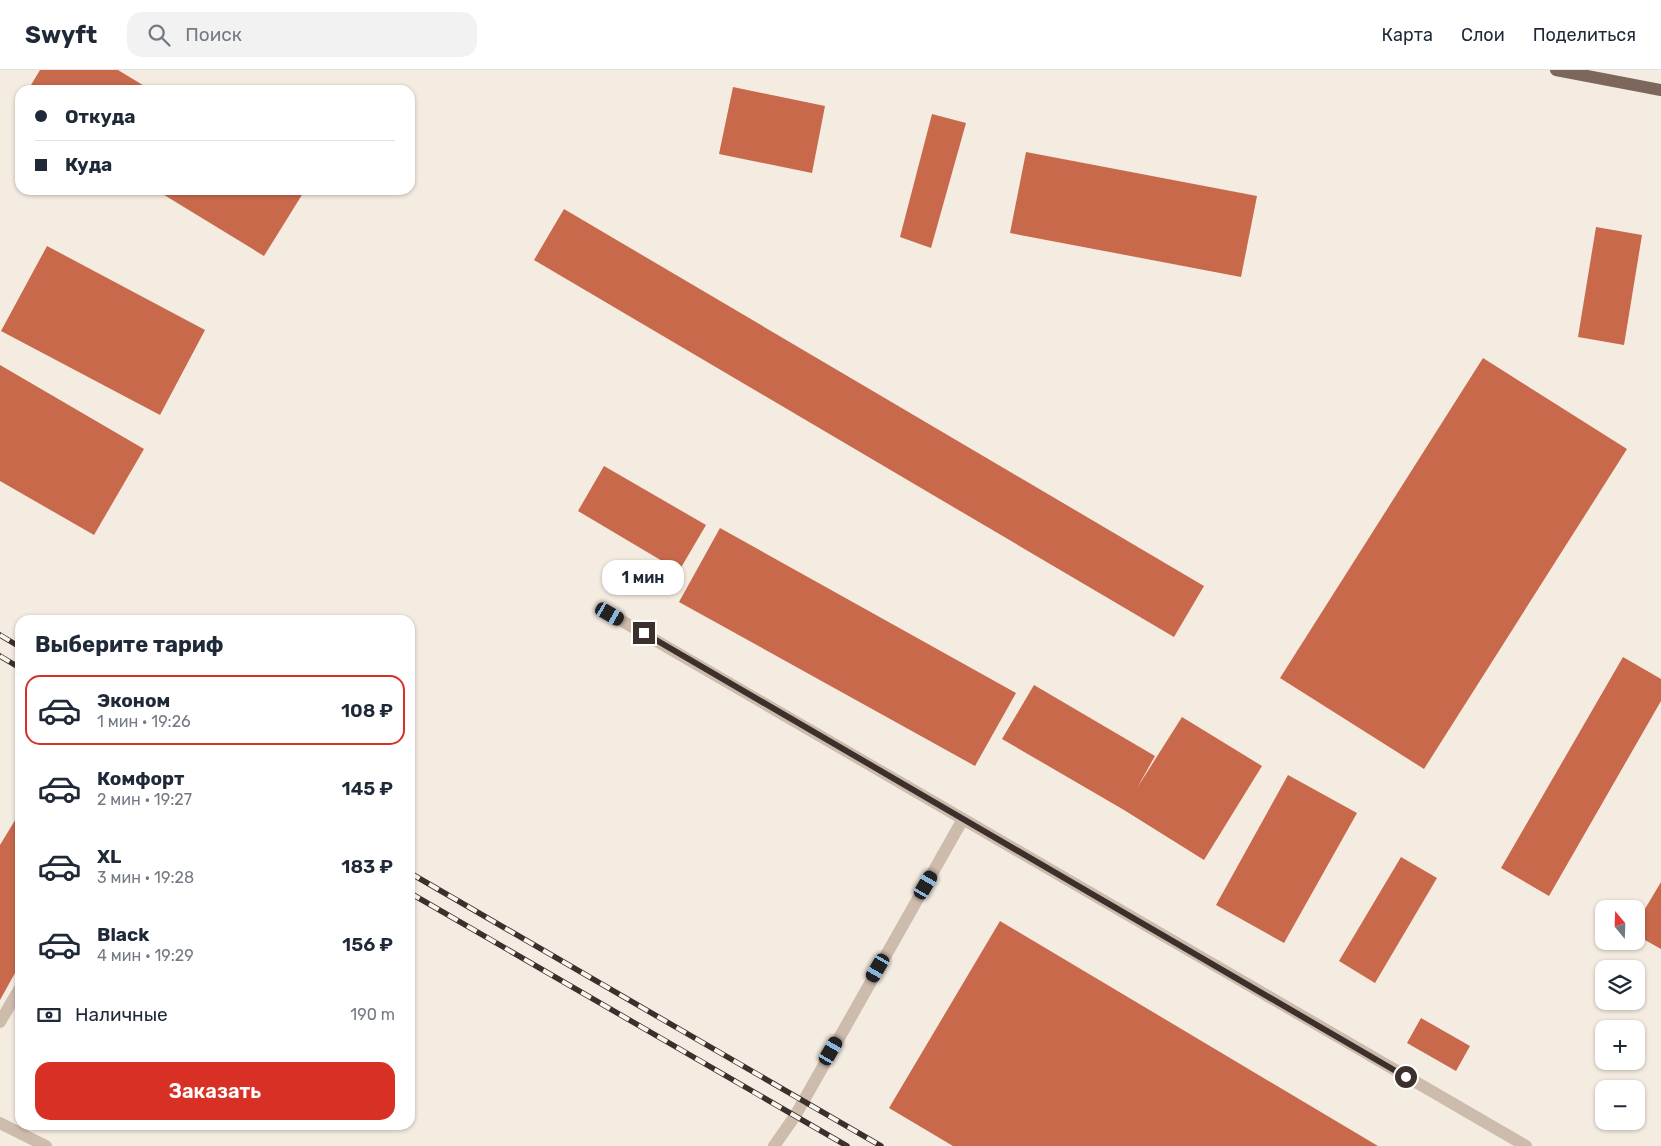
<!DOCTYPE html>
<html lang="ru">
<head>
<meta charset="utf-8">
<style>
  :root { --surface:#fff; --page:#f2f2f3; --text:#1f2937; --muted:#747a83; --line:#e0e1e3; --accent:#d93025 }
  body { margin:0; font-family:Rubik,sans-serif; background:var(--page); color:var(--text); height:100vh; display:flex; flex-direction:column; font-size:19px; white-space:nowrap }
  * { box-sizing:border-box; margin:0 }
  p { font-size:16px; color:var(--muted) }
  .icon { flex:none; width:28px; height:28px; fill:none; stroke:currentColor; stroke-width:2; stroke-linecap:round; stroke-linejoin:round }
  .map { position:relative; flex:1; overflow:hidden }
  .details { position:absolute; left:15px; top:545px; width:400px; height:515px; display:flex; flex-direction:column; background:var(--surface); border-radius:15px; box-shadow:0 1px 4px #0004 }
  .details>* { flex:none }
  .guide { position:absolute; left:15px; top:15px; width:400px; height:110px; border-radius:15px; box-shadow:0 1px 4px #0004; display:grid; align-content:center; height:110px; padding:0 20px; background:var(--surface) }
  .needle { width:32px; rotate:341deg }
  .tools { position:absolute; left:1595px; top:830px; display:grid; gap:10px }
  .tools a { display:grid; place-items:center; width:50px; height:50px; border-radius:10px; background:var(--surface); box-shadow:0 1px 4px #0004; font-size:25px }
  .end { position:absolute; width:22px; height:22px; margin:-11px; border:6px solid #3b302b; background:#fff; box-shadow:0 0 0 2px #fff }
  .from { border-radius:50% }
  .bubble { position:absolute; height:35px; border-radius:15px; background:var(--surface); box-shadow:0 1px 4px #0004; font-size:16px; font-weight:600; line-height:35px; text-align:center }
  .car { position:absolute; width:15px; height:30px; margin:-15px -8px; border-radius:6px; box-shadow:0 0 4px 1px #0007; background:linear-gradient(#222 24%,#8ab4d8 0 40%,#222 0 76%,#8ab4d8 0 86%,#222 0) }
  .guide b { display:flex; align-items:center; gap:18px; height:48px; font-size:19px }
  .guide b+b { border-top:1px solid var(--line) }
  .guide i { width:12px; height:12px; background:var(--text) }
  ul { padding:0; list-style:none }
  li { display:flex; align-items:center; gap:15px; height:70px; margin:0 10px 8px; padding:0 10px; border:2px solid transparent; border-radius:15px }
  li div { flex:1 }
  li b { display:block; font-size:19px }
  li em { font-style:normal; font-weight:600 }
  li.current { border-color:var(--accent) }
  li>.icon { width:45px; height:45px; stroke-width:1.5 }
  h2 { padding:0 20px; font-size:22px; line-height:60px }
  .pay { display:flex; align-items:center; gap:12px; height:55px; padding:0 20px; font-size:19px }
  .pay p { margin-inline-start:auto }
  .cta { display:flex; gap:10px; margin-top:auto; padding:10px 20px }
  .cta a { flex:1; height:58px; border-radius:15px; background:var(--accent); color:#fff; font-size:20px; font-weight:600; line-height:58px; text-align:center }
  header { display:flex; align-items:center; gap:30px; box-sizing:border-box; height:70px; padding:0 25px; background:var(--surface); border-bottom:1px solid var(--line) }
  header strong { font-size:24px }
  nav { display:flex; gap:28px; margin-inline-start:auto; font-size:18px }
  .search { width:350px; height:45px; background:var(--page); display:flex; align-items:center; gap:12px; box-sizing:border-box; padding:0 18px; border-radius:15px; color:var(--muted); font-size:19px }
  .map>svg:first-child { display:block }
  .building { fill:#c8694b }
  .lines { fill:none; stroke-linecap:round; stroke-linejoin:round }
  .service { stroke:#cdbbac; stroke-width:12 }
  .primary { stroke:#7d675c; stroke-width:12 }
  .rail-casing { stroke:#3b302b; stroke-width:5.5 }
  .rail { stroke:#fbf5ee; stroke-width:4; stroke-dasharray:11; stroke-linecap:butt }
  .route { stroke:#3b302b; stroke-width:6 }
</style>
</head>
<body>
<header>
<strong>Swyft</strong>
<div class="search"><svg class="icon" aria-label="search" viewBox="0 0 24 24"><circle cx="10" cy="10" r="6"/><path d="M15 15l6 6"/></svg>Поиск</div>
<nav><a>Карта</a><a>Слои</a><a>Поделиться</a></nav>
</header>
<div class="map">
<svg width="1661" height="1076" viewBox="0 0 1661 1076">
  <rect width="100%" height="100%" fill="#f4ebe1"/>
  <path class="building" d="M40 0H118L151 20H28Z
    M733 17 825 36 812 103 719 84Z
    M932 44 966 53 931 178 900 167Z
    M1026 82 1257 126 1241 207 1010 163Z
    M156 120H305L264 186Z
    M564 139 1204 516 1174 567 534 190Z
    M1596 157 1642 165 1624 275 1578 267Z
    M47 176 205 260 160 345 1 261Z
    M1483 288 1627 379 1424 699 1280 608Z
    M0 295 144 379 94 465 0 411Z
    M604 396 706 455 679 501 578 441Z
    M720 458 1016 623 975 696 679 532Z
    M1623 587 1661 609V631L1549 826 1501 798Z
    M1034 615 1155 686 1137 718 1182 647 1262 696 1204 790 1124 740 1002 669Z
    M1288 705 1357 743 1284 873 1216 835Z
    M20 742V894L0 930V775Z
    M1401 787 1437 808 1375 913 1339 891Z
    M1661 812V879L1636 865V854Z
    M1000 851 1378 1076H953L889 1038Z
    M1421 948 1470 976 1456 1001 1407 973Z"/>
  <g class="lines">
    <path class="service" d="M610 544 963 749 795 1046 774 1076
      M963 749 1526 1076
      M0 952 20 918
      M0 1053 46 1076"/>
    <path class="primary" d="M1556 0 1661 20"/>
    <g class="rail-casing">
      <path id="rail" d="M0 565 20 577
        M0 586 20 598
        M410 803 881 1076
        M410 823 847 1076"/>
    </g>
    <use href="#rail" class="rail"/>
  </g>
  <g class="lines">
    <path class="route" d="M644 563 1406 1007"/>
  </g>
</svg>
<div class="tools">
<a><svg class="needle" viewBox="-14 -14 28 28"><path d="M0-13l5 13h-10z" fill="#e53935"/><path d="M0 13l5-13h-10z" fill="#747a83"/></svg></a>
<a><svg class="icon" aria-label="layers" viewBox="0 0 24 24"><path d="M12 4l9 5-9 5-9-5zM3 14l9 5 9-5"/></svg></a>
<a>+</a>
<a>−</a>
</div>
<i class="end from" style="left:1406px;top:1007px"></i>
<i class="end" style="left:644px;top:563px"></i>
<div class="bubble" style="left:602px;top:490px;width:82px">1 мин</div>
<i class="car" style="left:610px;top:544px;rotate:120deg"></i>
<i class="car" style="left:926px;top:815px;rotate:30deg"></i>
<i class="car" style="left:878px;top:898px;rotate:210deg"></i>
<i class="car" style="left:831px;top:981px;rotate:30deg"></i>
<div class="guide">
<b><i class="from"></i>Откуда</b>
<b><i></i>Куда</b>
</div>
<section class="details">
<h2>Выберите тариф</h2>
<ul>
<li class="current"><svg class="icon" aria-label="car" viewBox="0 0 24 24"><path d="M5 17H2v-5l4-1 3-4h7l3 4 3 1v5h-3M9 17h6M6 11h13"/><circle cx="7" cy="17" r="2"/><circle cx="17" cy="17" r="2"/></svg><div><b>Эконом</b><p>1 мин · 19:26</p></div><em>108 ₽</em></li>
<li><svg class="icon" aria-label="car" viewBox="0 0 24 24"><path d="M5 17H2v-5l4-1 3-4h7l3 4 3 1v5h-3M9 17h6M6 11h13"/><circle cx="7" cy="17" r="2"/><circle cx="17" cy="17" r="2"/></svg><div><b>Комфорт</b><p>2 мин · 19:27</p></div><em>145 ₽</em></li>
<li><svg class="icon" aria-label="car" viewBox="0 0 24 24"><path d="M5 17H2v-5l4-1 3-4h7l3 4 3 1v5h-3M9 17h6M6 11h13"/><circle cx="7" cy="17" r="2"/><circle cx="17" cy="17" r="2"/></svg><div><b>XL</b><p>3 мин · 19:28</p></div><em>183 ₽</em></li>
<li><svg class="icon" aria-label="car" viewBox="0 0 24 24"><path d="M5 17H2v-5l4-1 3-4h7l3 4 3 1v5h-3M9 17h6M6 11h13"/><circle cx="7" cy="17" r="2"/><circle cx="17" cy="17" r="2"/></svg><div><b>Black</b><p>4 мин · 19:29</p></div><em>156 ₽</em></li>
</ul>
<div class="pay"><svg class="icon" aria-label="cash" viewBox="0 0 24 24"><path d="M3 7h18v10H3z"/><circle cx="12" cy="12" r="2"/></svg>Наличные<p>190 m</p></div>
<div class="cta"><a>Заказать</a></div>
</section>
</div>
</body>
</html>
